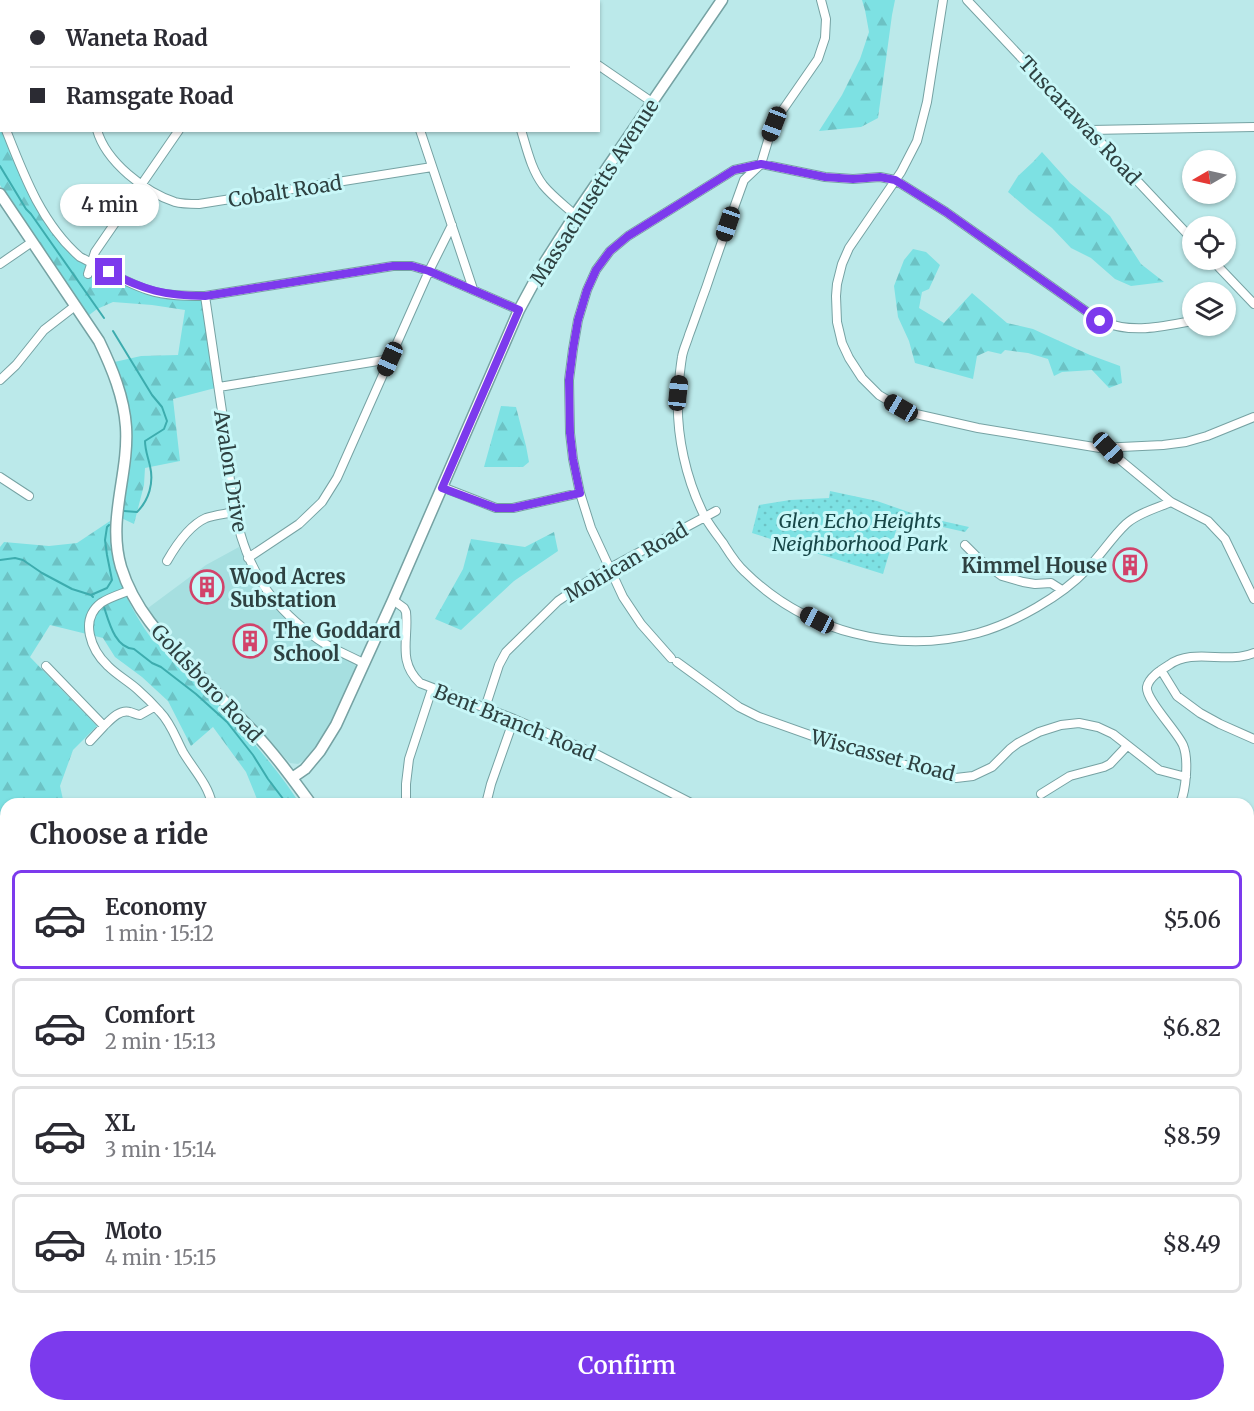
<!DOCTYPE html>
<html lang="en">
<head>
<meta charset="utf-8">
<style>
  :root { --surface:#fff; --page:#f2f2f3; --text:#2b2b33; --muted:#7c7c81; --line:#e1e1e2; --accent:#7c3aed }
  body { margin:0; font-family:Merriweather,serif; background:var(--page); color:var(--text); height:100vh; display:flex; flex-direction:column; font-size:22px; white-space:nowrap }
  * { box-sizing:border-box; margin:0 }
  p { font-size:20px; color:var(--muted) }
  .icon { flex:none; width:33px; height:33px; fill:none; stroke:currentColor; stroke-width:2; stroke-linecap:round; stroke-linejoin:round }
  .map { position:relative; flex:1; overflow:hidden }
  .side { position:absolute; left:0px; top:798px; width:1254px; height:614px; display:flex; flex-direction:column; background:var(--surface); border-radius:18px 18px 0 0; box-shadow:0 2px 4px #0004 }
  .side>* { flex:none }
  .banner { position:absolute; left:0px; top:0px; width:600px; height:132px; box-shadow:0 2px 4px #0004; display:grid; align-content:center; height:132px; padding:0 30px; background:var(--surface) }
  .needle { width:39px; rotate:261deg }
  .controls { position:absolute; left:1182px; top:150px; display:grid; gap:12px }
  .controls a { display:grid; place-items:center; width:54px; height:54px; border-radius:50%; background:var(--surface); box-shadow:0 2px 4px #0004; font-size:30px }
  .end { position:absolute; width:27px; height:27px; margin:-14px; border:8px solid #7c3aed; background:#fff; box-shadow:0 0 0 3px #fff }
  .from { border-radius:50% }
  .bubble { position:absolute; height:42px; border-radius:21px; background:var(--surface); box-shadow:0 2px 4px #0004; font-size:20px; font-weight:600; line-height:42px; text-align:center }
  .car { position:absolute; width:18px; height:36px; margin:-18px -9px; border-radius:8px; box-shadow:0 0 4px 2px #0007; background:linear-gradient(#222 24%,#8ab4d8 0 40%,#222 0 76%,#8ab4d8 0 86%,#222 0) }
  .banner b { display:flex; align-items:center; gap:21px; height:57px; font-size:22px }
  .banner b+b { border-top:2px solid var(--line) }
  .banner i { width:15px; height:15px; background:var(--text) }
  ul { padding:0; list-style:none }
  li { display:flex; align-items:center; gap:18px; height:99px; margin:0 12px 9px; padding:0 18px; border:3px solid var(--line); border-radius:9px }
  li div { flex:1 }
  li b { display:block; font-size:22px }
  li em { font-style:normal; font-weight:600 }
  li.on { border-color:var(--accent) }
  li>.icon { width:54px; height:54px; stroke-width:1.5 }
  h2 { padding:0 30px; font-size:27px; line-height:72px }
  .cta { display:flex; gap:12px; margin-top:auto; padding:12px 30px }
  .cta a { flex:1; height:69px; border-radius:36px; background:var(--accent); color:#fff; font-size:24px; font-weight:600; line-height:69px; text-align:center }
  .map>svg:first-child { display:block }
  .built { fill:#a6dfe0 }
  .grass { fill:url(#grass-dots) }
  .forest { fill:url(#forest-firs) }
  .garden { fill:#7de1e3 }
  .water { fill:url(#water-waves) }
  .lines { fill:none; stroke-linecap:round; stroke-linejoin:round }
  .stream { stroke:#3dacae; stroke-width:2 }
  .minor-casing { stroke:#76a2a3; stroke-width:10 }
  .major-casing { stroke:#76a2a3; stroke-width:13 }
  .highway-casing { stroke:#76a2a3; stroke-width:14 }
  .minor { stroke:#fff; stroke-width:8 }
  .major { stroke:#fff; stroke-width:10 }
  .highway { stroke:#fff; stroke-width:12 }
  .route { stroke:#7c3aed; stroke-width:8 }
  .labels { text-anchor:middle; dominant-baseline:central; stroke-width:6; stroke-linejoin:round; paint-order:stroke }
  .street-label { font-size:20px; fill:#2e4141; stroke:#c8f7f8 }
  .park-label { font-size:20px; font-style:italic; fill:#174748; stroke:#c8f7f8 }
  .poi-label { font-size:20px; font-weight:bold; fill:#2e4141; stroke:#c8f7f8; text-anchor:start }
</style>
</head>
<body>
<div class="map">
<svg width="1254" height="1411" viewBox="0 0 1254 1411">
  <defs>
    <pattern id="grass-dots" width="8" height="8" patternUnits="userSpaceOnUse" patternTransform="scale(1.5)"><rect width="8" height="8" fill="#7de1e3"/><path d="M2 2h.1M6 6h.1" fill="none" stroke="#6cc2c4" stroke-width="1.8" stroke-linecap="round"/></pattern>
    <pattern id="forest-firs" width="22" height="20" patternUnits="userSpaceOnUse" patternTransform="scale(1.5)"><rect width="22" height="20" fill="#7de1e3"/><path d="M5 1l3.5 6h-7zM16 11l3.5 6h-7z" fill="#6cc2c4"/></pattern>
    <pattern id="water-waves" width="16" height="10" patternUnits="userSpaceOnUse" patternTransform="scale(1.5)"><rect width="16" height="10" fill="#3dacae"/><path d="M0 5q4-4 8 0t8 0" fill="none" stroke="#348e8f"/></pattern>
  </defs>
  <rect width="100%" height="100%" fill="#bbe9ea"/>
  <path class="built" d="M239 547 249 572 263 593 278 610 352 662 357 667 333 721 326 733 304 760 298 764 290 763 159 627 148 608 206 565Z
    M428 1406H495L499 1411H424Z"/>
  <path class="grass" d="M830 491 877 501 920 516 969 527 965 532 916 521 901 514 883 574 752 533 759 505 790 500 829 498Z
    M621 1406H909L906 1411H615Z"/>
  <path class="forest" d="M862 0H895L892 15 878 118 861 127 819 131 842 95 860 59 869 32 865 10Z
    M0 120 1 123 2 130 6 131 26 181 75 253 150 290 205 296 219 387 173 399 180 461 145 468 144 485 134 524 117 516 126 443 110 363 141 356 178 355 185 310 152 305 113 302 97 309 84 319 0 185Z
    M1042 152 1070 183 1110 216 1141 264 1164 282 1131 286 1115 279 1091 258 1071 248 1052 228 1029 210 1008 192 1018 176 1033 162Z
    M913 249 926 252 940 265 929 289 922 292 919 308 944 323 972 293 1007 323 1033 329 1090 355 1120 366 1122 383 1109 388 1092 370 1062 372 1054 376 1048 359 1028 353 1005 350 1001 354 988 351 977 356 973 379 915 363 909 341 898 317 894 286 904 260Z
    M501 406 516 407 526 446 529 462 523 467H484Z
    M110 521C109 563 125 600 149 635 201 689 259 740 300 804H259L246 772 213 727 191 746 168 701 142 677 115 657 103 638 50 625 30 657 97 726 73 750 60 786 64 804H6V849L0 855V547L4 542 49 546 77 543Z
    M554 532 558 551 514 581 461 630 435 619 463 569 471 539 525 547Z
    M0 1153 6 1154V1257L0 1259Z"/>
  <path class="garden" d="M838 507 846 518 828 531 820 519Z"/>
  <path class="water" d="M1254 1180V1386L1250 1401 1252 1411H1112L1119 1406H1248V1322L1252 1301V1299L1248 1305V1199Z
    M965 1406H1002L998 1411H962Z"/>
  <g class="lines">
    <path class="stream" d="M0 166 26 209 31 214 104 318
      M113 331 152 395 162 407 167 421 164 429 145 441C145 450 148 457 150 466 154 483 149 500 137 512L124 511
      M0 560 15 558 23 560 42 573 72 589 91 595
      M93 597 91 595 107 588 112 580 107 555 105 540 107 527 109 525
      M104 607C109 622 115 648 134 649L152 663 161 667 196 694 227 722 253 755 268 779 287 804
      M0 1219 6 1220
      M587 1406 593 1411"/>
    <g class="minor-casing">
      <path id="minor" d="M24 0 25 2
        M281 0V2
        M377 0 378 2
        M477 0V2
        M821 0 826 19 825 38 818 59 773 124 761 164 744 180C731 216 718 252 706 288 700 304 695 319 689 335 687 342 683 350 682 357 680 369 679 381 678 393 676 435 686 480 705 517 710 526 717 535 723 543 730 554 736 564 745 572 806 632 896 655 978 633 1014 623 1062 596 1087 569 1101 555 1112 537 1126 524 1138 513 1157 508 1171 502
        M943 0 927 102 917 141 901 172 849 248 842 264 837 284 836 296 837 322 842 343 849 358 862 378 879 395 901 408 916 414 978 428 1100 448 1163 445 1186 442 1207 436 1254 417
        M967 0 1192 239
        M124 2 125 0
        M226 2 227 0
        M598 65 652 102
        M0 120 2 123
        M6 130C24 176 42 224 80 257 102 268 124 282 148 290 167 296 186 296 205 296L393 266H412L429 271 519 310
        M97 130C106 162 145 192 175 202 182 204 191 204 199 204L432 167
        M420 130 473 289
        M521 130C527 149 531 169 543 185 552 196 564 205 575 215
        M1090 130 1254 127
        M1212 260 1254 304
        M0 264 32 242
        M88 274 95 252 179 130
        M205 296C211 337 217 378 223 418 230 477 231 539 266 589 280 609 299 626 319 640 332 649 348 655 363 663
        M0 380 16 365 44 330 75 306
        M219 387 390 359
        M1108 448 1119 459 1171 502 1208 521 1225 539 1254 599
        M0 477 29 496
        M442 487 496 508H513L580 493
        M965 545 980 560 1002 576 1023 582 1035 584 1051 583 1062 590
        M248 558 299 524 322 502 337 478 429 271 452 225
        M167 561C175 547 190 525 206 518 215 515 225 514 234 512
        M131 590C121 594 110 597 101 603 79 620 91 650 108 666 117 675 128 681 137 689 145 696 153 704 160 712 171 723 176 739 183 752 193 769 208 784 212 804
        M393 600 404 608 406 612C409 639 397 661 420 683L514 719 598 755 693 804
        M671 658 641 624 623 597 591 528 580 493 573 459 570 433 569 380 573 349 578 320 587 290 596 270 610 251 628 236 734 170 761 164 825 177 853 179 880 177 895 180 946 212 1100 321C1133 334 1159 327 1192 321
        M677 662 739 707 759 717 849 749 923 770 956 778 973 776 992 767 1010 749 1018 743 1039 732 1061 725 1079 723 1098 727 1113 734 1159 770 1186 777
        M46 666 104 726C111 719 120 709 130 712 134 713 137 715 140 715L154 707
        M1161 670 1177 696 1200 713 1220 724 1254 739
        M485 708 499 665 506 652 558 601 580 586 610 568 716 511
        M90 741 104 726
        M1041 794 1070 776 1104 767 1110 764 1127 746
        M406 804V784L409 759 432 689
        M486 804 491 784 514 719
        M1180 804C1186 790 1189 759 1183 745 1177 731 1145 699 1147 687 1149 677 1161 670 1169 665 1188 651 1214 659 1236 657 1242 657 1248 655 1254 653
        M0 915 6 907
        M0 975H6
        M0 1086 6 1085
        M0 1264 6 1262
        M0 1374 6 1379
        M39 1406 46 1411
        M373 1406 381 1411
        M145 1411 157 1406
        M246 1411 248 1406
        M326 1411V1406"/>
    </g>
    <g class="major-casing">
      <path id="major" d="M0 194 99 341C112 368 124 397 126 427 129 475 107 519 121 567 134 609 161 637 191 667 211 688 231 708 251 729 273 752 292 778 311 804
        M292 778 305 769 320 751 336 725 393 600 519 310 545 262 575 215 722 0
        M1248 905 1254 895
        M504 1406 508 1411
        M518 1406 522 1411
        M533 1406H548L556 1411"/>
    </g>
    <g class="highway-casing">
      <path id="highway" d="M1248 996 1254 989
        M1248 1017 1254 1010
        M935 1411 938 1406"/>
    </g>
    <use href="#minor" class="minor"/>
    <use href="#major" class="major"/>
    <use href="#highway" class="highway"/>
  </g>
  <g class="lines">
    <path class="route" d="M109 272C144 290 165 296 205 296L393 266H412L429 271 519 310 442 488 496 508H513L580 493 573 459 570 433 569 380 573 349 578 320 587 290 596 270 610 251 628 236 734 170 761 164 825 177 853 179 880 177 895 180 946 212 1100 321"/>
  </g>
  <defs>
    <g id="building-ring" transform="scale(1.725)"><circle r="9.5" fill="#c8f7f8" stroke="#d2436a" stroke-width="1.5"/><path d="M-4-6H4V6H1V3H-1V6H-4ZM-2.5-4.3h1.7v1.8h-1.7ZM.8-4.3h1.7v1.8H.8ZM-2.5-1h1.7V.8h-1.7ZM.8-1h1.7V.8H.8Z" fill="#d2436a"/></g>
  </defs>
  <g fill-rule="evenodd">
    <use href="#building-ring" x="1130" y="565"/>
    <use href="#building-ring" x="207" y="587"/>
    <use href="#building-ring" x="250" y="641"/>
  </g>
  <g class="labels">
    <g class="street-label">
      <text transform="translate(1080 120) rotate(47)">Tuscarawas Road</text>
      <text transform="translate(285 191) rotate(-9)">Cobalt Road</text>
      <text transform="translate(594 192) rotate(-57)">Massachusetts Avenue</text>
      <text transform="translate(231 471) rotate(81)">Avalon Drive</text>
      <text transform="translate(626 562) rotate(-30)">Mohican Road</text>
      <text transform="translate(207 683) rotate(47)">Goldsboro Road</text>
      <text transform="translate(515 722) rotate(22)">Bent Branch Road</text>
      <text transform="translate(883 755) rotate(15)">Wiscasset Road</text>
    </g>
    <g class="park-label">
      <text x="860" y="520">Glen Echo Heights<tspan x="860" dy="23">Neighborhood Park</tspan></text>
    </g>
    <g class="poi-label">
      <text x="1107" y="565" text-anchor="end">Kimmel House</text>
      <text x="230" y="576">Wood Acres<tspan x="230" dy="23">Substation</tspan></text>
      <text x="273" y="630">The Goddard<tspan x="273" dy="23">School</tspan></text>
    </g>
  </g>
</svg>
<div class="controls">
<a><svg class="needle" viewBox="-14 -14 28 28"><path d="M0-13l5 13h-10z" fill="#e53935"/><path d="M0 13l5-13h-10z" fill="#7c7c81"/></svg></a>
<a><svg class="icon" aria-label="locate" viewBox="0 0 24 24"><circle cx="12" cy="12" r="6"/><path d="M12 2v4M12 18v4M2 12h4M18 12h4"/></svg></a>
<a><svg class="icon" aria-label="layers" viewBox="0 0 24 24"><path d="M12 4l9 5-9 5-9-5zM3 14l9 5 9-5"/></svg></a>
</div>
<i class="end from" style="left:1100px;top:321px"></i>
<i class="end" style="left:109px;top:272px"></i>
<div class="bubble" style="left:60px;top:184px;width:99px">4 min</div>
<i class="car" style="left:774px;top:124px;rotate:201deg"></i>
<i class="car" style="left:728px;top:224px;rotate:199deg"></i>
<i class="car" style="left:390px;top:359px;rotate:204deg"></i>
<i class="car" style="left:678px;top:393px;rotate:6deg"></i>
<i class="car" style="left:901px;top:408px;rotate:300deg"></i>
<i class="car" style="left:1108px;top:448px;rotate:137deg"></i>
<i class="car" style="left:817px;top:620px;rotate:298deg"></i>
<div class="banner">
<b><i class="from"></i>Waneta Road</b>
<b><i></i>Ramsgate Road</b>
</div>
<section class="side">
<h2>Choose a ride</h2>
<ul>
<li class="on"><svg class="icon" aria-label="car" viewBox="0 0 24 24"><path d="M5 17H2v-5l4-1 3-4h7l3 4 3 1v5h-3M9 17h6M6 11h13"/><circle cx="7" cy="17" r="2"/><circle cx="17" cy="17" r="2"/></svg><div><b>Economy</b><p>1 min · 15:12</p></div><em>$5.06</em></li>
<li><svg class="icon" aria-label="car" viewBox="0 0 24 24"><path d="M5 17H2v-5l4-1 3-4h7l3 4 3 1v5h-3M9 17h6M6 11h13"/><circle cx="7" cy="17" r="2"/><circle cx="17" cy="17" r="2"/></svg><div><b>Comfort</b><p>2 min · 15:13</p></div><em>$6.82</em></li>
<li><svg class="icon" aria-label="car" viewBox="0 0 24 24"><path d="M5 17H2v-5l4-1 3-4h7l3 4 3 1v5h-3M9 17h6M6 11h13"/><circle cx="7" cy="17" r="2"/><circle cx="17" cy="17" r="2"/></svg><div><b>XL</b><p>3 min · 15:14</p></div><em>$8.59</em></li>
<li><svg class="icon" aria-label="car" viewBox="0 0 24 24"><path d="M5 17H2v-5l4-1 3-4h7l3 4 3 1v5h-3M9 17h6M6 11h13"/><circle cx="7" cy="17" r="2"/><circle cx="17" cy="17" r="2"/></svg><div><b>Moto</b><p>4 min · 15:15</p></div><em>$8.49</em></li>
</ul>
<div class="cta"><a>Confirm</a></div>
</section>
</div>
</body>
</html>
